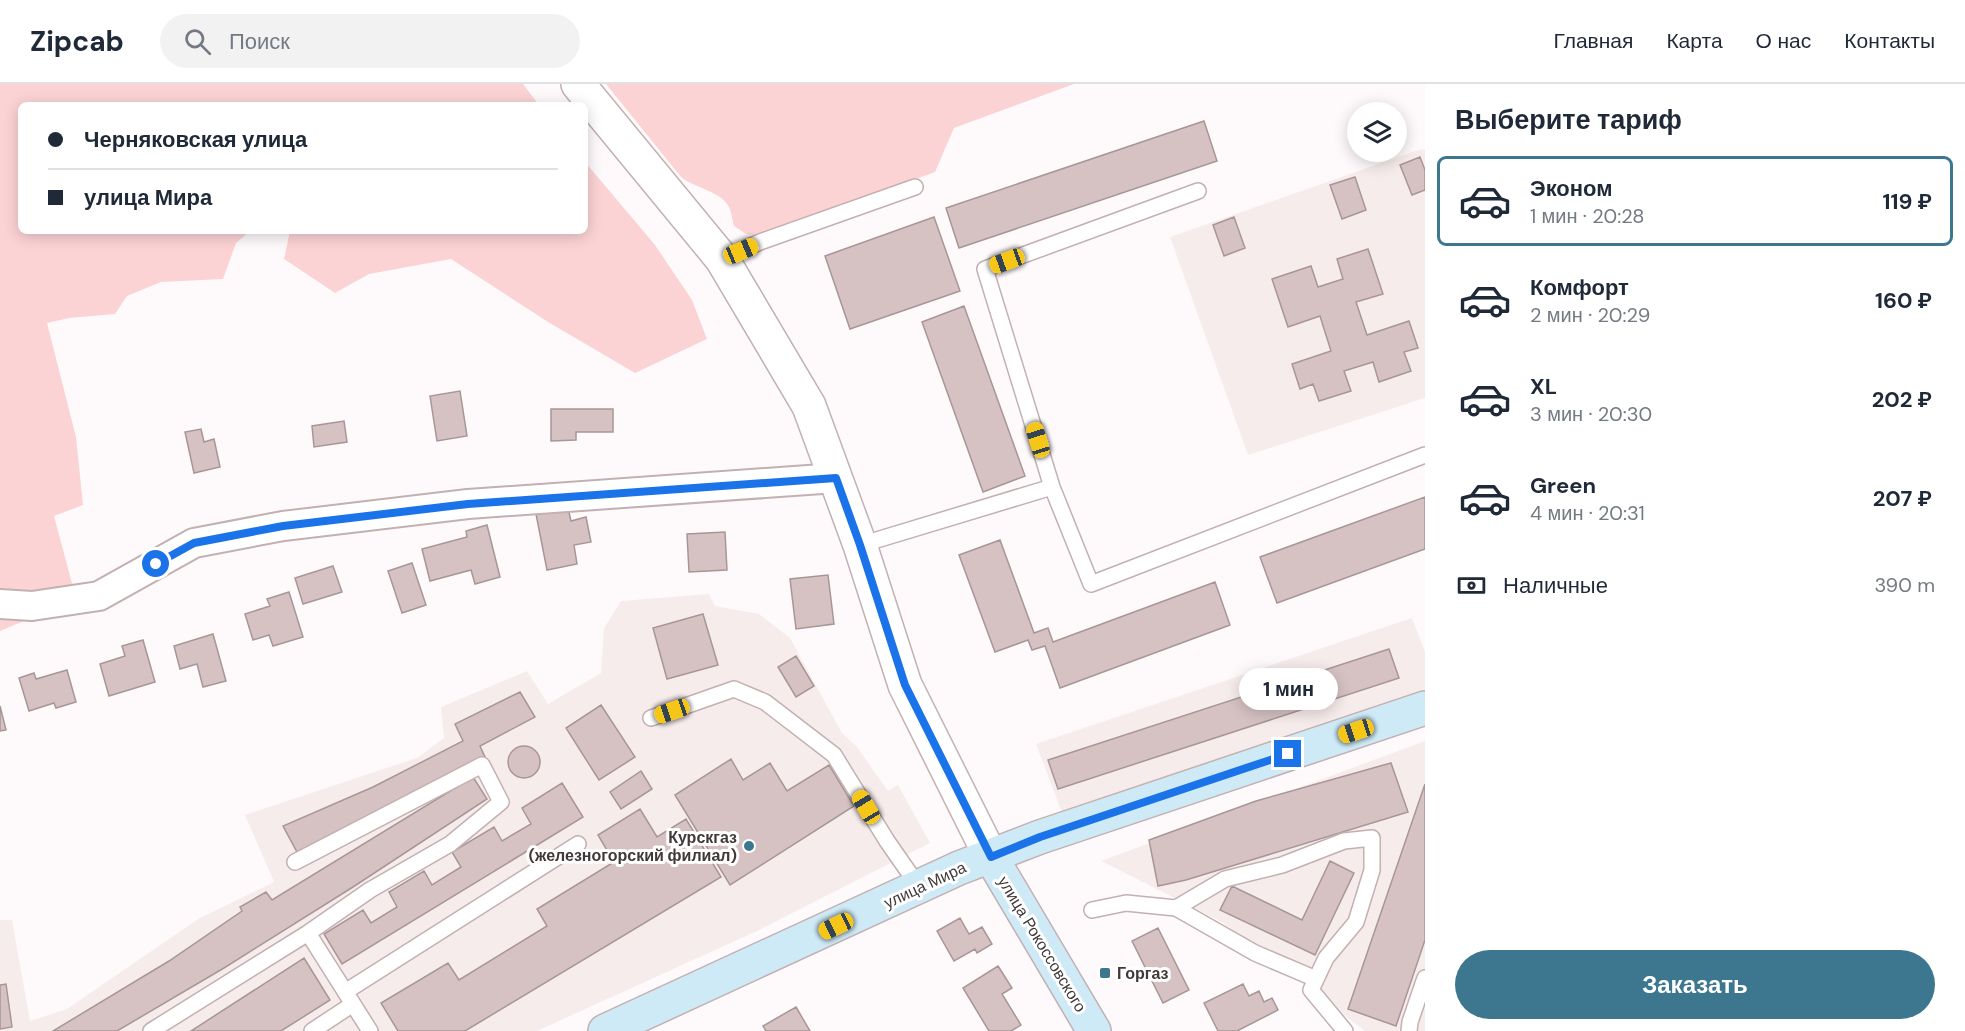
<!DOCTYPE html>
<html lang="ru">
<head>
<meta charset="utf-8">
<style>
  :root { --surface:#fff; --page:#f2f2f3; --text:#1f2937; --muted:#747a83; --line:#e0e1e3; --accent:#3c778f }
  body { margin:0; font-family:"DM Sans",sans-serif; background:var(--page); color:var(--text); height:100vh; display:flex; flex-direction:column; font-size:22px; white-space:nowrap }
  * { box-sizing:border-box; margin:0 }
  p { font-size:20px; color:var(--muted) }
  .icon { flex:none; width:33px; height:33px; fill:none; stroke:currentColor; stroke-width:2; stroke-linecap:round; stroke-linejoin:round }
  .map { position:relative; flex:1; overflow:hidden }
  .side { display:flex; flex-direction:column; background:var(--surface); width:540px }
  .side>* { flex:none }
  .banner { position:absolute; left:18px; top:18px; width:570px; height:132px; border-radius:9px; box-shadow:0 3px 15px #0003; display:grid; align-content:center; height:132px; padding:0 30px; background:var(--surface) }
  .controls { position:absolute; left:1347px; top:18px; display:grid; gap:12px }
  .controls a { display:grid; place-items:center; width:60px; height:60px; border-radius:50%; background:var(--surface); box-shadow:0 3px 15px #0003; font-size:30px }
  .end { position:absolute; width:27px; height:27px; margin:-14px; border:8px solid #1a73e8; background:#fff; box-shadow:0 0 0 3px #fff }
  .from { border-radius:50% }
  .bubble { position:absolute; height:42px; border-radius:21px; background:var(--surface); box-shadow:0 3px 15px #0003; font-size:20px; font-weight:700; line-height:42px; text-align:center }
  .car { position:absolute; width:18px; height:36px; margin:-18px -9px; border-radius:8px; box-shadow:0 0 4px 2px #0007; background:linear-gradient(#f5c518 24%,#345 0 40%,#f5c518 0 76%,#345 0 86%,#f5c518 0) }
  .banner b { display:flex; align-items:center; gap:21px; height:57px; font-size:22px }
  .banner b+b { border-top:2px solid var(--line) }
  .banner i { width:15px; height:15px; background:var(--text) }
  ul { padding:0; list-style:none }
  li { display:flex; align-items:center; gap:18px; height:90px; margin:0 12px 9px; padding:0 18px; border:3px solid transparent; border-radius:9px }
  li div { flex:1 }
  li b { display:block; font-size:22px }
  li em { font-style:normal; font-weight:700 }
  li.selected { border-color:var(--accent) }
  li>.icon { width:54px; height:54px; stroke-width:1.5 }
  h2 { padding:0 30px; font-size:27px; line-height:72px }
  .pay { display:flex; align-items:center; gap:15px; height:66px; padding:0 30px; font-size:22px }
  .pay p { margin-inline-start:auto }
  .cta { display:flex; gap:12px; margin-top:auto; padding:12px 30px }
  .cta a { flex:1; height:69px; border-radius:36px; background:var(--accent); color:#fff; font-size:24px; font-weight:700; line-height:69px; text-align:center }
  header { display:flex; align-items:center; gap:36px; box-sizing:border-box; height:84px; padding:0 30px; background:var(--surface); border-bottom:2px solid var(--line) }
  header strong { font-size:28px }
  nav { display:flex; gap:33px; margin-inline-start:auto; font-size:21px }
  .search { width:420px; height:54px; background:var(--page); display:flex; align-items:center; gap:15px; box-sizing:border-box; padding:0 21px; border-radius:33px; color:var(--muted); font-size:22px }
  main { display:flex; flex:1; min-height:0 }
  .map>svg:first-child { display:block }
  .built { fill:#f7ecec }
  .green { fill:#fcd3d5 }
  .building { fill:#d6c2c3; stroke:#a89697; stroke-width:1.5 }
  .lines { fill:none; stroke-linecap:round; stroke-linejoin:round }
  .service-casing { stroke:#c3b0b1; stroke-width:18 }
  .minor-casing { stroke:#c3b0b1; stroke-width:32 }
  .tertiary-casing { stroke:#c3b0b1; stroke-width:36 }
  .secondary-casing { stroke:#c3b0b1; stroke-width:36 }
  .service { stroke:#fff; stroke-width:15 }
  .minor { stroke:#fff; stroke-width:28 }
  .tertiary { stroke:#fff; stroke-width:33 }
  .secondary { stroke:#ceeaf6; stroke-width:33 }
  .route { stroke:#1a73e8; stroke-width:8 }
  .poi-dot { fill:#3c778f; stroke:#fff; stroke-width:2 }
  .labels { text-anchor:middle; dominant-baseline:central; stroke-width:6; stroke-linejoin:round; paint-order:stroke }
  .poi-label { font-size:16px; font-weight:bold; fill:#413939; stroke:#fff; text-anchor:end }
  .street-label { font-size:16px; fill:#413939; stroke:#fff }
</style>
</head>
<body>
<header>
<strong>Zipcab</strong>
<div class="search"><svg class="icon" aria-label="search" viewBox="0 0 24 24"><circle cx="10" cy="10" r="6"/><path d="M15 15l6 6"/></svg>Поиск</div>
<nav><a>Главная</a><a>Карта</a><a>О нас</a><a>Контакты</a></nav>
</header>
<main>
<div class="map">
<svg width="1425" height="947" viewBox="0 0 1425 947">
  <rect width="100%" height="100%" fill="#fefafb"/>
  <path class="built" d="M1421 65 1425 66V314L1248 371 1170 153Z
    M709 510 715 522 759 530 790 554 842 649 857 663 888 707 898 701 930 759 757 847 537 947H0V836H12L30 937 67 925 198 835 274 798 245 731 417 674 444 654 441 623 527 587 548 620 601 589 604 544 621 517Z
    M1412 534 1425 568V607L1062 729 1036 660Z
    M1425 657V947H1365L1222 838 1101 777Z"/>
  <path class="green" d="M0 0H523L539 21H21V147H250L236 159 223 195 161 198 127 212 115 230 69 234 47 239 76 353 83 421 54 432 73 503 31 506 0 505Z
    M606 0H1074L954 44 935 88 760 152 746 150 734 142C732 136 732 129 729 123 721 107 694 104 681 93Z
    M585 78 655 161 692 216 707 255 635 289 548 238 451 175 369 190 335 209 284 175 290 147H585Z
    M0 533 29 535 0 547Z"/>
  <path class="building" d="M1204 37 1217 77 959 164 946 124Z
    M1420 73 1425 86V106L1412 111 1400 81Z
    M1355 93 1366 126 1342 135 1330 101Z
    M934 133 960 207 850 245 825 172Z
    M1234 133 1245 164 1224 172 1213 141Z
    M1368 165 1383 210 1356 218 1367 251 1409 237 1418 264 1404 268 1411 287 1379 298 1373 278 1344 287 1351 307 1319 317 1313 300 1300 305 1292 280 1331 267 1320 232 1288 243 1272 195 1311 182 1318 203 1343 195 1337 175Z
    M964 222 1025 392 983 408 922 238Z
    M460 307 467 352 437 357 430 312Z
    M551 325H613V348H576V356L551 357Z
    M344 337 347 358 314 363 312 342Z
    M201 345 204 358 214 355 220 383 194 389 185 348Z
    M1425 413V465L1277 519 1260 473Z
    M568 424 571 437 586 433 591 458 574 461 577 480 547 486 536 430Z
    M487 441 500 493 475 500 471 486 430 497 422 465 467 453 466 447Z
    M725 448 727 486 689 488 687 450Z
    M1000 456 1034 549 1048 544 1053 558 1215 498 1230 541 1060 604 1045 562 1032 566 1028 556 995 568 959 471Z
    M412 479 426 521 402 529 388 487Z
    M333 482 342 508 303 520 295 494Z
    M828 491 834 540 796 545 790 495Z
    M289 508 303 553 273 562 269 551 253 556 245 530 270 522 267 515Z
    M703 530 718 581 667 595 653 544Z
    M213 550 226 597 203 603 197 580 180 585 174 562Z
    M143 556 155 598 109 612 100 580 125 572 122 562Z
    M1389 565 1399 594 1058 705 1048 676Z
    M796 572 814 602 796 613 778 583Z
    M67 586 76 618 56 624 54 619 29 627 19 594 34 589 36 595Z
    M520 608 535 633 480 662 485 673 381 727 297 768 283 742 373 703 463 657 455 640Z
    M601 621 635 673 599 696 566 644Z
    M0 622 6 646 0 647Z
    M508 678a16 16 0 1 1 32 0a16 16 0 1 1-32 0Z
    M731 675 743 696 770 679 787 707 829 681 854 722 730 801 675 711Z
    M1391 679 1408 728 1186 796 1158 802 1149 756 1256 717Z
    M641 687 652 705 621 725 610 708Z
    M473 693 487 715 353 803 224 884 117 947H53L169 877 242 827 240 823 266 808 272 816Z
    M562 699 583 733 342 880 324 850 363 826 371 839 397 823 389 808 424 787 432 801 461 783 452 768 494 743 502 757 531 740 522 724Z
    M1425 700V856L1396 942 1348 925Z
    M640 725 657 753 686 735 721 793 465 947H398L381 919 448 879 459 896 547 842 537 825 614 778 598 751Z
    M1330 777 1354 789 1315 871 1220 826 1232 802 1302 836Z
    M960 834 969 850 982 843 992 860 977 869 975 865 954 877 937 847Z
    M1158 844 1189 906 1163 919 1132 857Z
    M304 874 330 916 281 947H191Z
    M998 882 1012 904 1002 910 1021 941 1011 947H989L963 904Z
    M6 900 12 943 0 945V901Z
    M1243 900 1249 912 1259 907 1264 918 1272 914 1278 926 1237 947H1218L1204 919Z
    M796 923 810 947H766L763 942Z"/>
  <g class="lines">
    <g class="service-casing">
      <path id="service" d="M1198 107 985 185 1052 403 1091 500 1425 371
        M722 175 760 158 915 103
        M860 461 1052 403
        M651 634 734 605 765 618 834 671 887 757 919 803
        M295 778 482 681 501 718 450 760 370 806 308 849 370 947
        M1176 824 1255 869 1316 895
        M1092 826 1126 819 1176 824 1225 795 1282 781 1344 757 1372 754V786L1356 838 1326 874 1311 906 1345 947
        M345 908 578 760
        M151 947 308 849
        M312 947 353 920
        M1409 947 1410 938 1425 894"/>
    </g>
    <g class="minor-casing">
      <path id="minor" d="M0 520 32 522 99 512 194 459 283 442 468 420 836 394"/>
    </g>
    <g class="tertiary-casing">
      <path id="tertiary" d="M578 0 722 175 809 322 860 461 905 601 991 773"/>
    </g>
    <g class="secondary-casing">
      <path id="secondary" d="M991 773 1094 947
        M605 947 959 784 1040 753 1425 624"/>
    </g>
    <use href="#service" class="service"/>
    <use href="#minor" class="minor"/>
    <use href="#tertiary" class="tertiary"/>
    <use href="#secondary" class="secondary"/>
  </g>
  <g class="lines">
    <path class="route" d="M156 480 194 459 283 442 468 420 836 394 860 461 905 601 991 773 1040 753 1288 670"/>
  </g>
  <g class="poi-dot">
    <circle cx="749" cy="762" r="6"/>
    <rect x="1099" y="883" width="12" height="12" rx="3"/>
  </g>
  <g class="labels">
    <g class="poi-label">
      <text x="737" y="753">Курскгаз<tspan x="737" dy="18">(железногорский филиал)</tspan></text>
      <text x="1117" y="889" text-anchor="start">Горгаз</text>
    </g>
    <g class="street-label">
      <text transform="translate(925 801) rotate(-25)">улица Мира</text>
      <text transform="translate(1042 860) rotate(59)">улица Рокоссовского</text>
    </g>
  </g>
</svg>
<div class="controls">
<a><svg class="icon" aria-label="layers" viewBox="0 0 24 24"><path d="M12 4l9 5-9 5-9-5zM3 14l9 5 9-5"/></svg></a>
</div>
<i class="end from" style="left:156px;top:480px"></i>
<i class="end" style="left:1288px;top:670px"></i>
<div class="bubble" style="left:1239px;top:584px;width:99px">1 мин</div>
<i class="car" style="left:741px;top:167px;rotate:67deg"></i>
<i class="car" style="left:1007px;top:177px;rotate:250deg"></i>
<i class="car" style="left:1038px;top:356px;rotate:343deg"></i>
<i class="car" style="left:672px;top:627px;rotate:251deg"></i>
<i class="car" style="left:1356px;top:647px;rotate:252deg"></i>
<i class="car" style="left:866px;top:723px;rotate:329deg"></i>
<i class="car" style="left:836px;top:842px;rotate:245deg"></i>
<div class="banner">
<b><i class="from"></i>Черняковская улица</b>
<b><i></i>улица Мира</b>
</div>
</div>
<section class="side">
<h2>Выберите тариф</h2>
<ul>
<li class="selected"><svg class="icon" aria-label="car" viewBox="0 0 24 24"><path d="M5 17H2v-5l4-1 3-4h7l3 4 3 1v5h-3M9 17h6M6 11h13"/><circle cx="7" cy="17" r="2"/><circle cx="17" cy="17" r="2"/></svg><div><b>Эконом</b><p>1 мин · 20:28</p></div><em>119 ₽</em></li>
<li><svg class="icon" aria-label="car" viewBox="0 0 24 24"><path d="M5 17H2v-5l4-1 3-4h7l3 4 3 1v5h-3M9 17h6M6 11h13"/><circle cx="7" cy="17" r="2"/><circle cx="17" cy="17" r="2"/></svg><div><b>Комфорт</b><p>2 мин · 20:29</p></div><em>160 ₽</em></li>
<li><svg class="icon" aria-label="car" viewBox="0 0 24 24"><path d="M5 17H2v-5l4-1 3-4h7l3 4 3 1v5h-3M9 17h6M6 11h13"/><circle cx="7" cy="17" r="2"/><circle cx="17" cy="17" r="2"/></svg><div><b>XL</b><p>3 мин · 20:30</p></div><em>202 ₽</em></li>
<li><svg class="icon" aria-label="car" viewBox="0 0 24 24"><path d="M5 17H2v-5l4-1 3-4h7l3 4 3 1v5h-3M9 17h6M6 11h13"/><circle cx="7" cy="17" r="2"/><circle cx="17" cy="17" r="2"/></svg><div><b>Green</b><p>4 мин · 20:31</p></div><em>207 ₽</em></li>
</ul>
<div class="pay"><svg class="icon" aria-label="cash" viewBox="0 0 24 24"><path d="M3 7h18v10H3z"/><circle cx="12" cy="12" r="2"/></svg>Наличные<p>390 m</p></div>
<div class="cta"><a>Заказать</a></div>
</section>
</main>
</body>
</html>
